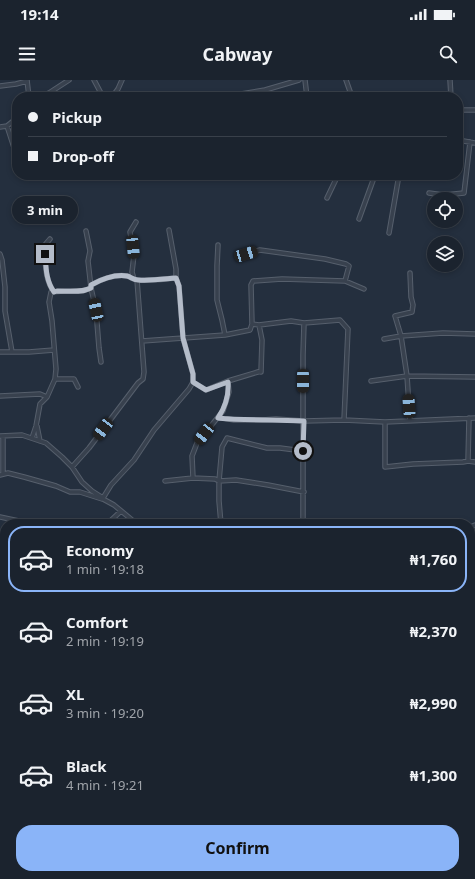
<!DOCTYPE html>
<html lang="en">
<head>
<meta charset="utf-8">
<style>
  :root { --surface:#1b232e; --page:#242b36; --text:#f1f3f6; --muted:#a0a4aa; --line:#39404a; --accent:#8ab4f8 }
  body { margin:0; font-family:"Noto Sans",sans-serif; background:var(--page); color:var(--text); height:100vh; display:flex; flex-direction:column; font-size:15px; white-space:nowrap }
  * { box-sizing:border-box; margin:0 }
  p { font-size:13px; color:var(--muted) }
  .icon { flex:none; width:22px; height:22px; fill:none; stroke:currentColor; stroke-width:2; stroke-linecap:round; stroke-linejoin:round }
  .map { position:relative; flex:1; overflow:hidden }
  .panel { position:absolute; left:0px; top:439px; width:475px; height:360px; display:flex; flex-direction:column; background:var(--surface); border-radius:16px 16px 0 0; box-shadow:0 2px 6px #0003,0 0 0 1px var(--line) }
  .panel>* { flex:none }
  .guide { position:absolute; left:12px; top:12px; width:451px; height:88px; border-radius:16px; box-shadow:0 2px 6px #0003,0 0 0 1px var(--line); display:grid; align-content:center; height:88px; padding:0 16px; background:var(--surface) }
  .fabs { position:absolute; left:427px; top:112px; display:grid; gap:8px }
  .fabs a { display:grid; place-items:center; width:36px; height:36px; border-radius:50%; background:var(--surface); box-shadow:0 2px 6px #0003,0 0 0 1px var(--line); font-size:20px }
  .end { position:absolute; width:18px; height:18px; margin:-9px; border:5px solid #b4bcc9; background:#111; box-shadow:0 0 0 2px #111 }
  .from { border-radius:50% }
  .bubble { position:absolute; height:28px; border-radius:14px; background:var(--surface); box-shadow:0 2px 6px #0003,0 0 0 1px var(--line); font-size:13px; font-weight:700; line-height:28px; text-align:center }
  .car { position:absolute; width:12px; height:24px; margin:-12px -6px; border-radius:5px; box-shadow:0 0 3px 1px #0007; background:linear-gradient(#222 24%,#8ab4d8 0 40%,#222 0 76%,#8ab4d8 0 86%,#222 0) }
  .guide b { display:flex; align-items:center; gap:14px; height:38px; font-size:15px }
  .guide b+b { border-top:1px solid var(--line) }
  .guide i { width:10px; height:10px; background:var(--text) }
  ul { padding:7px 0 0; list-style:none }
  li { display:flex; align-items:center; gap:12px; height:66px; margin:0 8px 6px; padding:0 8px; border:2px solid transparent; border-radius:16px }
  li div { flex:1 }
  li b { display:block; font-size:15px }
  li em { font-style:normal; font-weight:700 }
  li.selected { border-color:var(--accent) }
  li>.icon { width:36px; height:36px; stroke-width:1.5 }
  .button { display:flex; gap:8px; margin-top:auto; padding:8px 16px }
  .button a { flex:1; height:46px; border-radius:16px; background:var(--accent); color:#111; font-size:16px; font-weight:700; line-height:46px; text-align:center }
  .status { display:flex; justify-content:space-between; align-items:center; height:28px; padding:0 20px; background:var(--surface); direction:ltr }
  .status svg { height:11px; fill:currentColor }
  header { display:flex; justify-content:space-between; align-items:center; height:52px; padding:0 16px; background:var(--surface); font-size:18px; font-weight:700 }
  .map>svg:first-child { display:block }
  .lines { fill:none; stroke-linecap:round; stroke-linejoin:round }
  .minor-casing { stroke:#565f6c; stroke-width:5.5 }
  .minor { stroke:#38414e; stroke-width:3.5 }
  .route { stroke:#b4bcc9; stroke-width:5 }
</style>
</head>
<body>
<div class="status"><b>19:14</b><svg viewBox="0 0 49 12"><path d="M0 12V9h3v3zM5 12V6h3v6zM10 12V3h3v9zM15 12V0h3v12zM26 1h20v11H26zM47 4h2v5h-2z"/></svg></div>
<header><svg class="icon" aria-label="menu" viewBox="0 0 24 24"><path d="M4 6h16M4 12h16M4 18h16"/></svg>Cabway<svg class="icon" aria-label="search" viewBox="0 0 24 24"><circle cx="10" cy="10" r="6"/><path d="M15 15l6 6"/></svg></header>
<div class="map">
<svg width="475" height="799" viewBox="0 0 475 799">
  <rect width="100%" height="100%" fill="#242f3e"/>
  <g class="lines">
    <g class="minor-casing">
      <path id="minor" d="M27 0 29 17
        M94 0 103 17
        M305 0 307 17
        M346 0 352 17
        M450 0 451 17
        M0 6 16 4 27 1
        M42 17 49 13 69 0
        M112 17 118 9 122 0
        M194 17 241 14 265 10 299 0
        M458 30H475
        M7 46 17 77
        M0 47 7 46 17 38
        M458 60 475 63
        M429 113 444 115 464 113 470 62
        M327 118 338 95
        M359 139 375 95
        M86 151 90 171 88 181 91 208 96 230 99 268 101 282
        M389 153 399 95
        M50 159 44 166C46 182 44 199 54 212
        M218 165 217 186V220L222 240 225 255
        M0 174 2 180 5 207V231L12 272
        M246 174 260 170 325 179 346 184 349 186 345 201
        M134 199 132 192 134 175 130 152 136 142
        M91 205C102 199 114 194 127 196 131 197 134 200 138 200 151 201 164 199 176 198
        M252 244 251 205 253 201 282 199 345 201 364 209
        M259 245 262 260 261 292
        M384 259 401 256 443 253 475 254
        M142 261 225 255 250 250 252 244 259 245 291 241 304 243 340 240 348 249 344 340
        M0 272H29L54 270
        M55 299H74L78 307
        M371 301 407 296 475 297
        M193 302 206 310 228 301
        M0 316 40 314 47 317
        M218 337 234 340H262L276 339 304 341 344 340 385 342 475 338
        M410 341 407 296 401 256 395 236 412 232 413 225 411 217 410 193
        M385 342V387L413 384 463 382 468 381 475 382
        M37 346 40 361
        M0 356 22 355 46 363 62 377 72 387 82 402 92 411 103 418V419L114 425 137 444
        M3 356V394
        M32 358 36 346 40 324 47 317 55 299 56 289 52 241 49 222 51 212 64 211H83L91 208
        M468 381 469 338
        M72 387 89 368 138 303 143 299 144 292 137 200
        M0 395 8 393 24 397 56 406 70 412H80L102 419
        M193 398 192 376 197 363 223 331 229 312 228 301 261 291
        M165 401 193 398 215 399 219 401 236 400 268 405 304 412
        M103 418 111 405 134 380 154 350 189 309 193 302V294L183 258 179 206 176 198V189L169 150
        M0 437 33 444
        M107 444 121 431
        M148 444 155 442H183L251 444
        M221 444 219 421V401L222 367 227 358 267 368H280L303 371
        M303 444V275L304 243
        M470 447 475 445
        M0 473 5 472
        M470 499 475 496
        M0 520H5
        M470 549 475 544
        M470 553 475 564
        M0 564 5 554
        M470 592 475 589
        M0 595H5
        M0 653 3 658
        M0 671 5 682
        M470 729H475
        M0 759 5 769
        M470 772H475
        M0 776 5 773
        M68 794 70 799
        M202 794 210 799
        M271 794V799
        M326 794 327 799
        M366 794V799
        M410 794V799
        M436 794 438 799
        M112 799 113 794
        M287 799 289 798H303L313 794"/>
    </g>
    <use href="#minor" class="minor"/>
  </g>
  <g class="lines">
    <path class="route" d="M45 174C46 188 46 201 54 212L57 211C68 211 81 213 91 208V205C102 199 114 194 127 196 131 197 134 200 138 200 151 201 164 199 176 198L179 206 183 258 193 294V302L206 310 228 302C229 315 226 326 218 338 247 341 275 339 304 341L303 371"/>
  </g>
</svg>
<div class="fabs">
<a><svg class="icon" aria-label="locate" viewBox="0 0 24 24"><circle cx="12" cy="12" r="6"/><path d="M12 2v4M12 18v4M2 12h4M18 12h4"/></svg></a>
<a><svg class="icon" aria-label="layers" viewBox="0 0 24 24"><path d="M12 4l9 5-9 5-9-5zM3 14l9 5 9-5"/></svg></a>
</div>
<i class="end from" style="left:303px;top:371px"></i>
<i class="end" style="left:45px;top:174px"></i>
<div class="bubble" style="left:12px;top:116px;width:66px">3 min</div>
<i class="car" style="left:133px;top:167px;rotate:174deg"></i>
<i class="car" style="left:246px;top:174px;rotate:74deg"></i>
<i class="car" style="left:96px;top:230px;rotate:348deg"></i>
<i class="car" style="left:303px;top:301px;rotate:180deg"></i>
<i class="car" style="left:409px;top:326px;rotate:356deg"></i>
<i class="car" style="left:103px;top:349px;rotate:217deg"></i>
<i class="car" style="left:204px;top:354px;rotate:218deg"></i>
<div class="guide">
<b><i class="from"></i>Pickup</b>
<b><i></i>Drop-off</b>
</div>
<section class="panel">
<ul>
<li class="selected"><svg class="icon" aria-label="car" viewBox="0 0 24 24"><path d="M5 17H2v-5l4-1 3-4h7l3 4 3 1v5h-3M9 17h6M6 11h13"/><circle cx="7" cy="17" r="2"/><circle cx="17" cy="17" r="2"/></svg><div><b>Economy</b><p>1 min · 19:18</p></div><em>₦1,760</em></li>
<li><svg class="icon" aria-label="car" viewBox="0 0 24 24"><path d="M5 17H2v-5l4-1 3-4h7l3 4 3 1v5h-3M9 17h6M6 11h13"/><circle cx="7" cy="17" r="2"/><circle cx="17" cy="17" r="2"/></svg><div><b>Comfort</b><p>2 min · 19:19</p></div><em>₦2,370</em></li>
<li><svg class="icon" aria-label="car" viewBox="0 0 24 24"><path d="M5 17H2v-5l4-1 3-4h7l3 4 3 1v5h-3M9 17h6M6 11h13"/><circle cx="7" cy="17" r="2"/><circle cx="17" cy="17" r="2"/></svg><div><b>XL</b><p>3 min · 19:20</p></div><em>₦2,990</em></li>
<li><svg class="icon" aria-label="car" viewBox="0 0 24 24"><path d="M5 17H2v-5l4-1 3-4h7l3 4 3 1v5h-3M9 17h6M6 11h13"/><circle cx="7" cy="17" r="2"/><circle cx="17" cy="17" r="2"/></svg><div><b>Black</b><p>4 min · 19:21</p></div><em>₦1,300</em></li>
</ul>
<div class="button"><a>Confirm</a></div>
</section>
</div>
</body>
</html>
